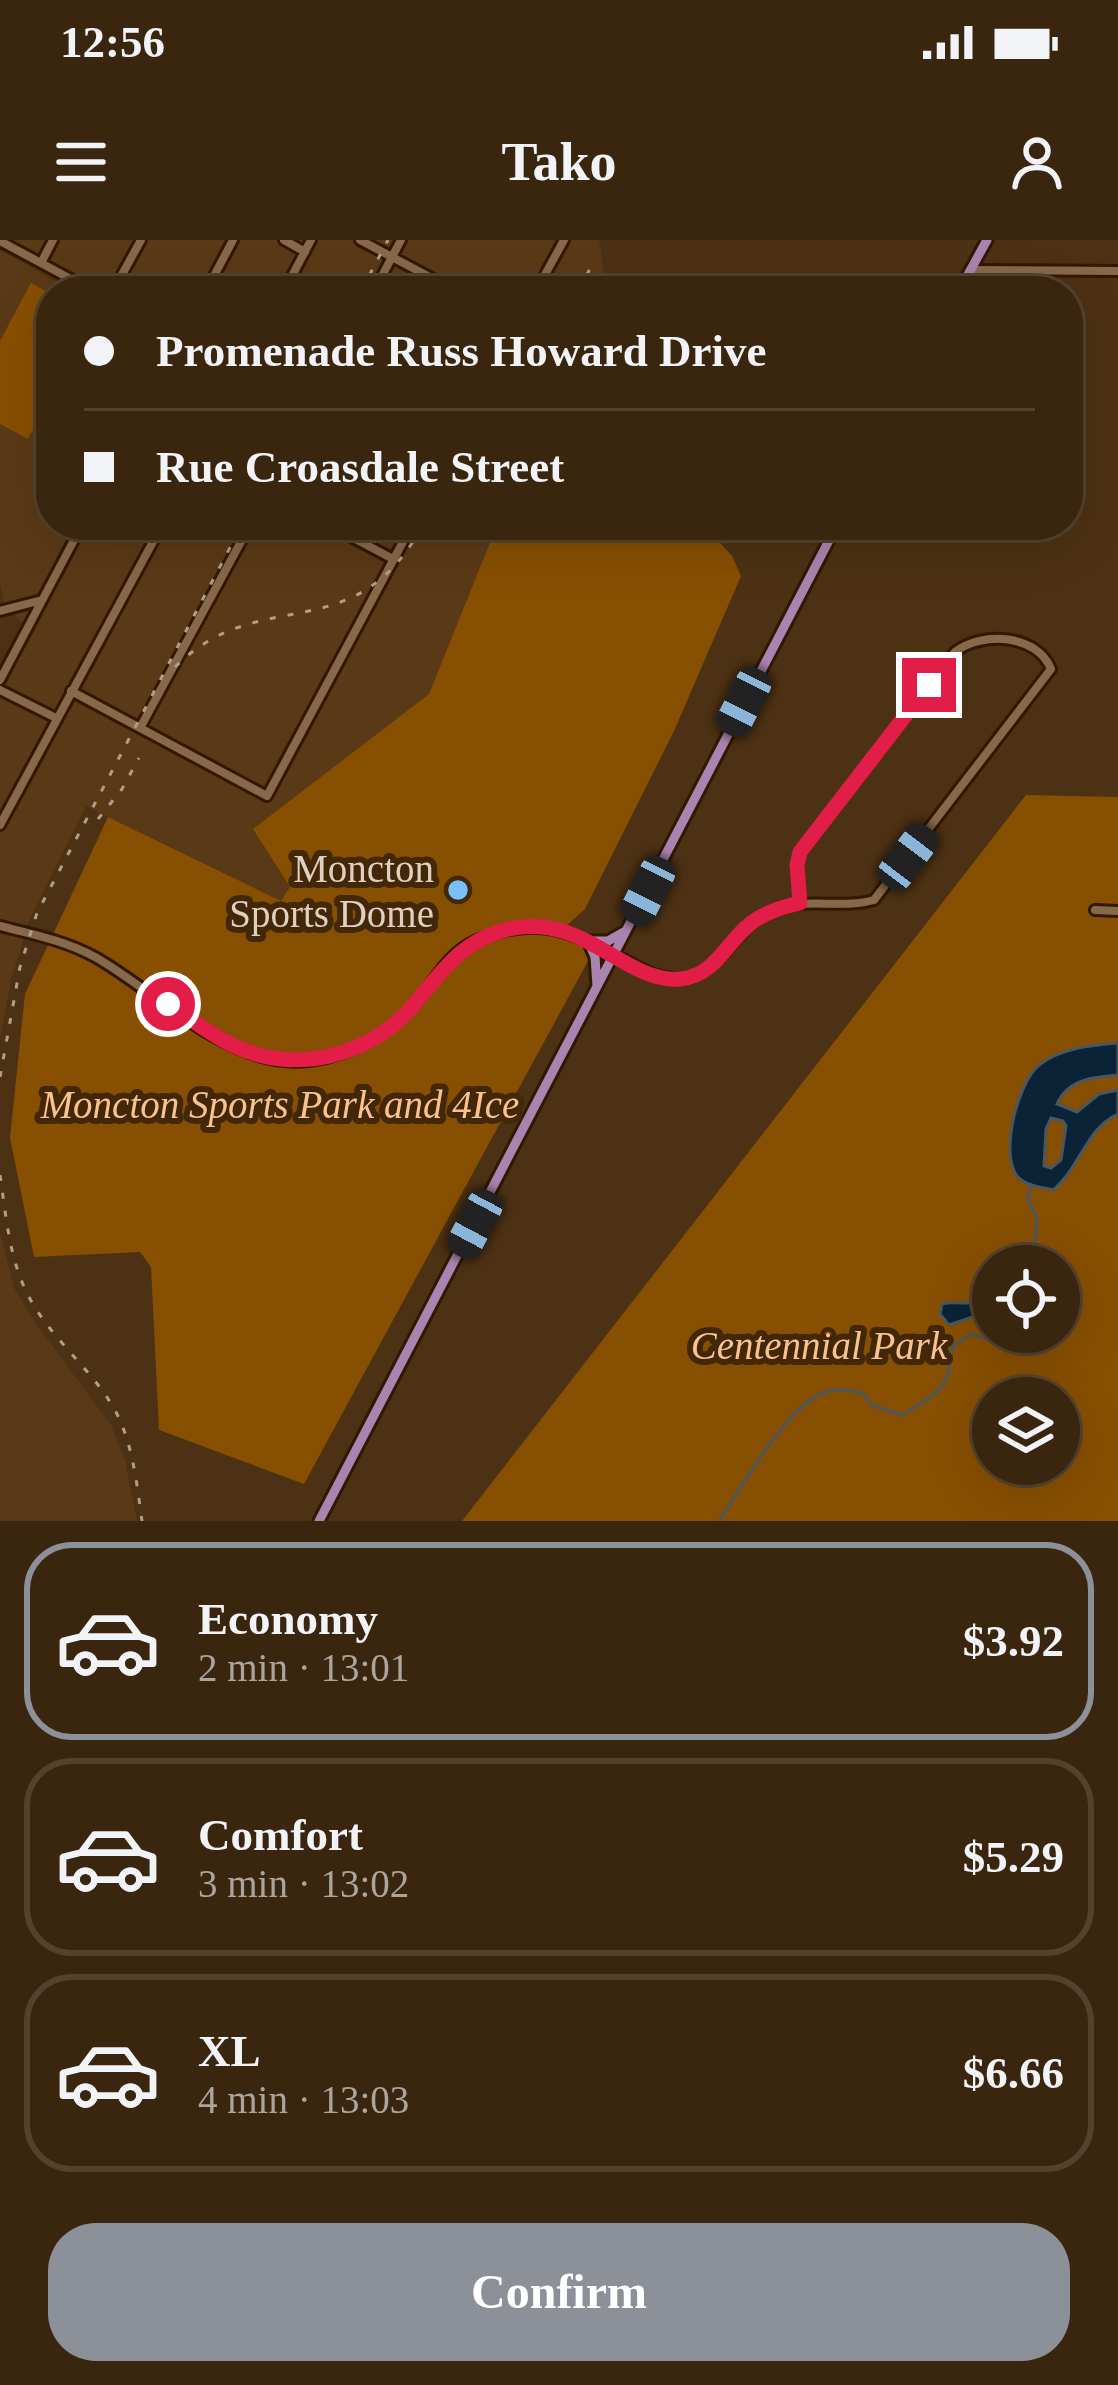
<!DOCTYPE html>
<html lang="en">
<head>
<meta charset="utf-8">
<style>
  :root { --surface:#3a250f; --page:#412d18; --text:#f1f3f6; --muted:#aba59e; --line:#54422f; --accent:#8c9099 }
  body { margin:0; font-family:Georgia,serif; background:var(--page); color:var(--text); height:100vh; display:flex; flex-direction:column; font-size:45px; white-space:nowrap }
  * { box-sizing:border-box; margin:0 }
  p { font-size:39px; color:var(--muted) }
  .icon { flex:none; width:66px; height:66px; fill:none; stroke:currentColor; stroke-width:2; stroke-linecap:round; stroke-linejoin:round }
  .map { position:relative; height:1281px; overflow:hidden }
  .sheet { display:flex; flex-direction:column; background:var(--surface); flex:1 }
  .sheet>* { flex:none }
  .guide { position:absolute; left:36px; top:36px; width:1047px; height:264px; border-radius:48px; box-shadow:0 12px 48px #0002,0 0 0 3px var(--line); display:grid; align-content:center; height:264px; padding:0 48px; background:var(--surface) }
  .fabs { position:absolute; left:972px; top:1005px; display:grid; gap:24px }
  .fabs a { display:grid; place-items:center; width:108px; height:108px; border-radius:50%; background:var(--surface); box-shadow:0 12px 48px #0002,0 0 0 3px var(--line); font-size:60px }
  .end { position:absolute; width:54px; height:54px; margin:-27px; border:15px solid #e11d48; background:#fff; box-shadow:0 0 0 6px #fff }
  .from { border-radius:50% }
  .car { position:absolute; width:36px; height:72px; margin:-36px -18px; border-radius:15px; box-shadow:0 0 9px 3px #0007; background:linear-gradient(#222 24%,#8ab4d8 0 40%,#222 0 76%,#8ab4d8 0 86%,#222 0) }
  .guide b { display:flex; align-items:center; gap:42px; height:114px; font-size:45px }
  .guide b+b { border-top:3px solid var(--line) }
  .guide i { width:30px; height:30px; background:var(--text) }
  ul { padding:21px 0 0; list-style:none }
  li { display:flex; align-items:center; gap:36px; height:198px; margin:0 24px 18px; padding:0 24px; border:6px solid var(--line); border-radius:48px }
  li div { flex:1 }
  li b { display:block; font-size:45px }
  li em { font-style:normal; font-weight:600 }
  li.on { border-color:var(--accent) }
  li>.icon { width:108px; height:108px; stroke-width:1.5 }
  .cta { display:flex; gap:24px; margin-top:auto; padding:24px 48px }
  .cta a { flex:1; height:138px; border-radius:48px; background:var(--accent); color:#fff; font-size:48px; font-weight:600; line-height:138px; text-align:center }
  .status { display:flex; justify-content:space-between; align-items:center; height:84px; padding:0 60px; background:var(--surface); direction:ltr }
  .status svg { height:33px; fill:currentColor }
  header { display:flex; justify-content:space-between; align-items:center; height:156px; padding:0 48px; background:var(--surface); font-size:54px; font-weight:600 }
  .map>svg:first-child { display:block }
  .built { fill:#5a3916 }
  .green { fill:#874f02; fill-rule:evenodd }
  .water { fill:#0a2336; stroke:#4a575f; stroke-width:3; fill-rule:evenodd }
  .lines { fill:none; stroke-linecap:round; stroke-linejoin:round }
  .stream { stroke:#4a575f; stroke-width:3 }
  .minor-casing { stroke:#321800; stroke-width:14 }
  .major-casing { stroke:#321800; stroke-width:15 }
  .minor { stroke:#87684b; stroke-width:8 }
  .major { stroke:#aa84b0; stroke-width:9 }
  .rail { stroke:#b29d89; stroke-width:3; stroke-dasharray:6 12; stroke-linecap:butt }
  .route { stroke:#e11d48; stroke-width:15 }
  .poi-dot { fill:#79bff8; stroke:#422709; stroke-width:4.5 }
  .labels { text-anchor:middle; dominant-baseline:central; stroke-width:12; stroke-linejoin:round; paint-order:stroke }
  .poi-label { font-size:39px; fill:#e1cfbf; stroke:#422709; text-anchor:end }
  .park-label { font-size:39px; font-style:italic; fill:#f9c391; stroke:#422709 }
</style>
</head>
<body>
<div class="status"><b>12:56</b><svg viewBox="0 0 49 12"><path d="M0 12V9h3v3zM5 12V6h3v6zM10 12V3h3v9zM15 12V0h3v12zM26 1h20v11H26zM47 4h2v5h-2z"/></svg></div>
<header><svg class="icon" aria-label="menu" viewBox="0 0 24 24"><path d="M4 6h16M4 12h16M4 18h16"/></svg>Tako<svg class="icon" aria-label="person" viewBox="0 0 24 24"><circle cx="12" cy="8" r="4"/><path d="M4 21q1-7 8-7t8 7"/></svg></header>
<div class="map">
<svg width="1118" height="1281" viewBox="0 0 1118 1281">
  <rect width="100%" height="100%" fill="#4d3114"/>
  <path class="built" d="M8 0H599L607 51H103Z
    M0 10 73 51H51V285H504L495 290 429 454 254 589 290 647 281 661 86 566 30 678 11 740 0 800V449L30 391 5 365 0 343Z
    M0 992 14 1048 38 1087 111 1185 125 1221 137 1281H0Z"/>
  <path class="green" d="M31 43 51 54V158L28 199 0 184V101Z
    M504 285H704L732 316 741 336 674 491 585 669 556 695 594 710 304 1244 159 1190 151 1027 140 1012 34 1017 10 898 25 754 108 577 281 661 290 647 253 589 429 454 495 290Z
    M1026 555 1118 557V1281H462ZM993 1026H1059V1092H993ZM993 1158H1059V1224H993Z"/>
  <path class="water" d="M1118 803V835C1093 837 1068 839 1057 864L1077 872 1099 854 1118 850V874C1086 888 1080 928 1053 950 1042 947 1026 946 1018 937 999 916 1017 845 1038 826 1059 808 1092 805 1118 803ZM1051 878 1063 881 1066 886 1061 920 1051 928 1044 926 1046 889Z
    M1007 1013 1016 1026H993V1070L949 1085 940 1074 942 1064C949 1062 955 1063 962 1063 993 1064 989 1036 993 1016Z"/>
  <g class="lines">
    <path class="stream" d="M1031 945 1028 960 1037 977 1033 1026
      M719 1281C742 1247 787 1164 826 1152 838 1148 850 1151 863 1153L871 1165 902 1175C937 1153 950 1150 952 1107L971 1094 1003 1103 1016 1092"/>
    <g class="minor-casing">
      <path id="minor" d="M284 0 305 12
        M360 0 456 51
        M0 1 93 51
        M41 23 53 0
        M970 30 1118 31
        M113 51 141 0
        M206 51 233 0
        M284 51 311 0
        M374 51 401 0
        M536 51 564 0
        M329 285 393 319
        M0 371 42 360
        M0 440 82 285
        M0 450 56 478
        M71 451 267 556 412 285
        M140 488 250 285
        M0 585 162 285
        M1095 670 1118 671
        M0 686C32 694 66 701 95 717 153 750 209 809 276 820 331 829 387 799 420 758 437 736 451 711 477 700 541 673 574 694 631 723 648 732 663 740 682 738 721 734 735 689 767 673 801 655 839 670 874 660L1051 429C1037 394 982 391 955 412L800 612 797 625 800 663"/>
    </g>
    <g class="major-casing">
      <path id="major" d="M959 51 987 0
        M597 746 595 717 588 701H608L624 692
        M319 1281 837 285"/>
    </g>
    <use href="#minor" class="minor"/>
    <use href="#major" class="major"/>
    <path class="rail" d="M361 51 388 0
      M548 51 552 44
      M578 51 593 23
      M175 427C262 341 353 413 423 285
      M98 579 122 549 139 518
      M0 837 20 727 37 673 242 285
      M0 935C6 975 9 1017 27 1053 49 1098 92 1128 116 1172 133 1205 137 1245 142 1281"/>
  </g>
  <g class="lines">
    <path class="route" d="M168 764C188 777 208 793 230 804 295 837 374 816 418 760 445 727 465 699 509 689 584 672 624 743 680 739 715 736 726 703 750 684 765 672 782 667 800 663L797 625 800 612 929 445"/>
  </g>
  <circle class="poi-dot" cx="458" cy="650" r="12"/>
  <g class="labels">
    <g class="poi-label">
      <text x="434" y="628">Moncton<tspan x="434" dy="45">Sports Dome</tspan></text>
    </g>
    <g class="park-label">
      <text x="280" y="864">Moncton Sports Park and 4Ice</text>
      <text x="819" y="1105">Centennial Park</text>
    </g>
  </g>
</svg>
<div class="fabs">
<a><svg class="icon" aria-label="locate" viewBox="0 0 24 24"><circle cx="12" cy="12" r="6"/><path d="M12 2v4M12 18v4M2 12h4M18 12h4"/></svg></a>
<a><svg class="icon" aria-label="layers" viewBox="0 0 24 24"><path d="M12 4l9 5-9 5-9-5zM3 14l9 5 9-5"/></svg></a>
</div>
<i class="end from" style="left:168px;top:764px"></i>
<i class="end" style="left:929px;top:445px"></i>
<i class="car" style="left:744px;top:462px;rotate:207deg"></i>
<i class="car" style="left:908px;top:617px;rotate:37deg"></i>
<i class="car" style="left:648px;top:651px;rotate:207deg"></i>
<i class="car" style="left:475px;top:984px;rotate:208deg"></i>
<div class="guide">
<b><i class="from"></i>Promenade Russ Howard Drive</b>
<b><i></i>Rue Croasdale Street</b>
</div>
</div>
<section class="sheet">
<ul>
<li class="on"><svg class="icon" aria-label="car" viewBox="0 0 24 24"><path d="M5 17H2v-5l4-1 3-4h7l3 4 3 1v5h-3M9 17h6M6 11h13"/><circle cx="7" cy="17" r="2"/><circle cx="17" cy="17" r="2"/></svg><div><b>Economy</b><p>2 min · 13:01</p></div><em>$3.92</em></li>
<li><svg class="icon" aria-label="car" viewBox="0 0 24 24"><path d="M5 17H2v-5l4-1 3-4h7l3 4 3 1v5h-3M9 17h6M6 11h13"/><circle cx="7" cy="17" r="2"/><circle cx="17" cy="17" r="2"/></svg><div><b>Comfort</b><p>3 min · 13:02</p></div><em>$5.29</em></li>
<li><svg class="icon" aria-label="car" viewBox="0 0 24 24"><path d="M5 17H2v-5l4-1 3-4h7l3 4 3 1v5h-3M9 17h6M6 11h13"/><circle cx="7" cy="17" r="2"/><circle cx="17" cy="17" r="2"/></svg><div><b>XL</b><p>4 min · 13:03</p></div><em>$6.66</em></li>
</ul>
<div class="cta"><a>Confirm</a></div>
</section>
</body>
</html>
